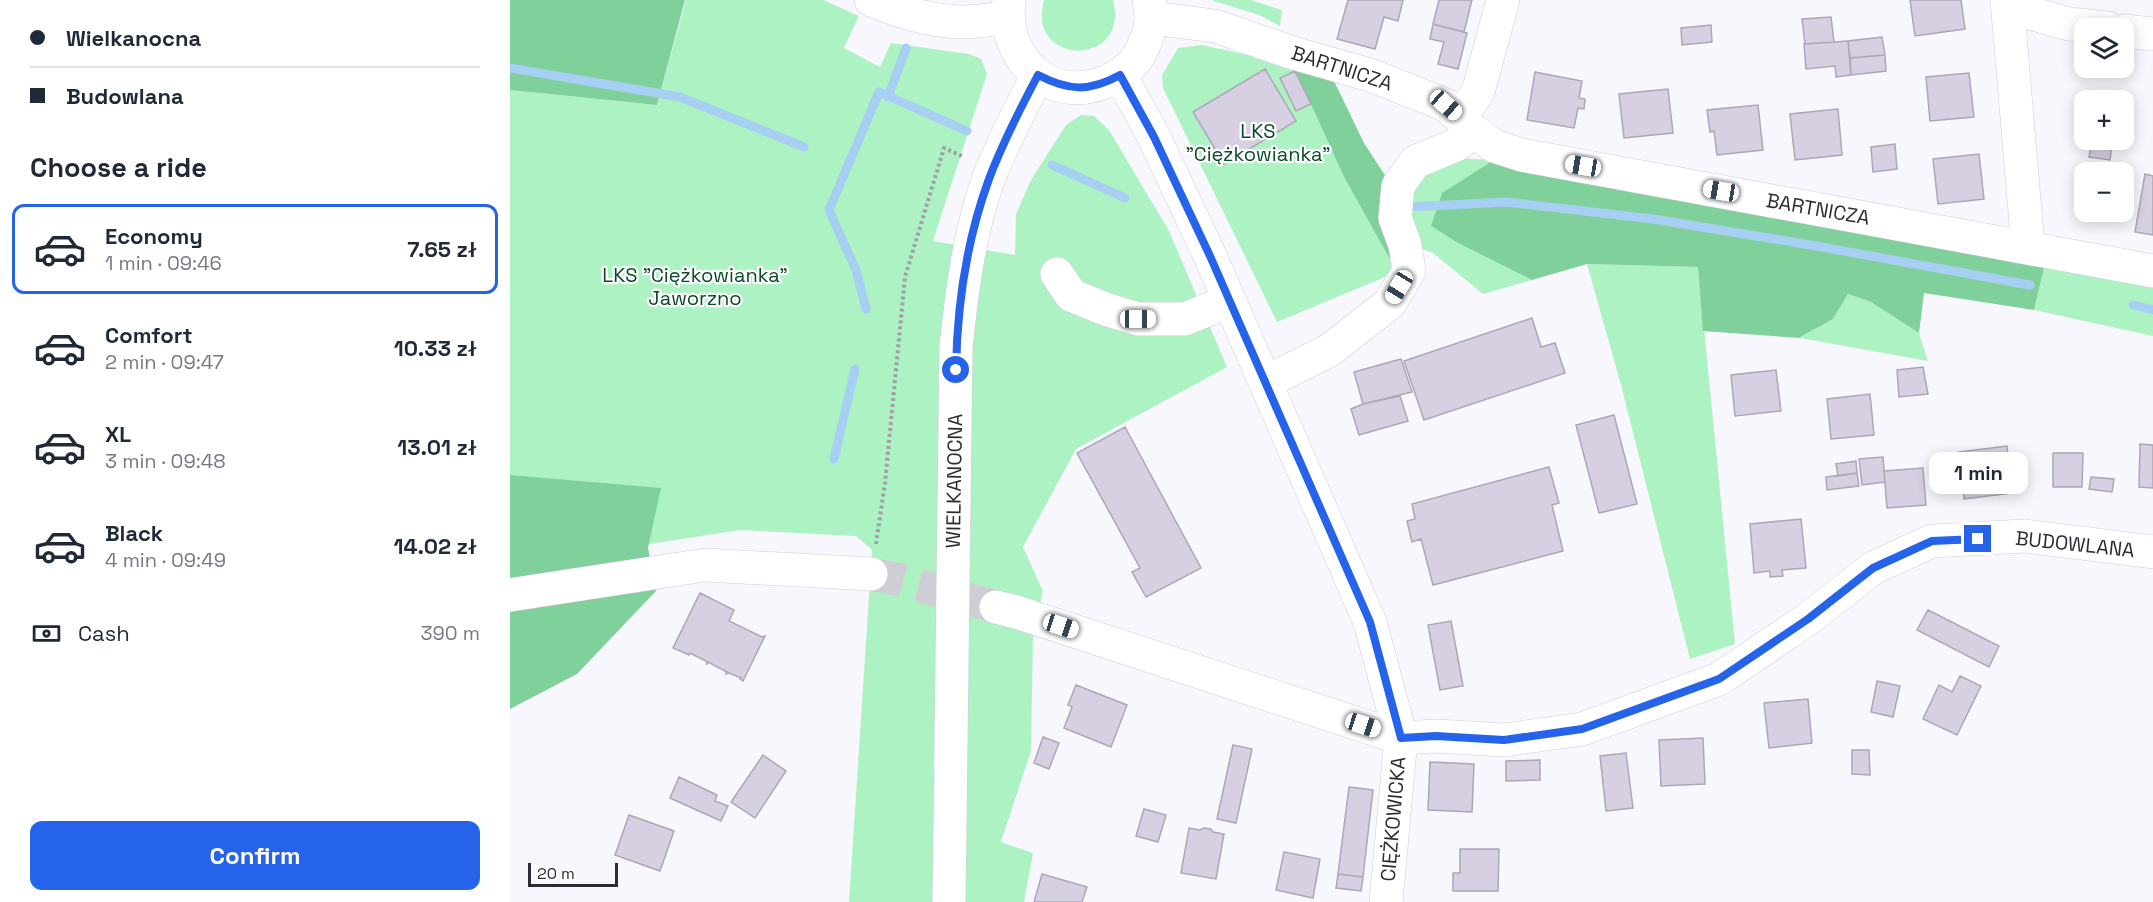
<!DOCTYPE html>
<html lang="en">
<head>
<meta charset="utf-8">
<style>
  :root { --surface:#fff; --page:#f2f2f3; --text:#1f2937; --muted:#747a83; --line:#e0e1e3; --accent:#2563eb }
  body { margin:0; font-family:"Space Grotesk",sans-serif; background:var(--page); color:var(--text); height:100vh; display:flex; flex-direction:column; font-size:22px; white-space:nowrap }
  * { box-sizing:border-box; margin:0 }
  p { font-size:20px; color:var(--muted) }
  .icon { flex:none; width:33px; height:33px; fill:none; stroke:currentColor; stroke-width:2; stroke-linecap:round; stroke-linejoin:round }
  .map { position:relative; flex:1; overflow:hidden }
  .panel { display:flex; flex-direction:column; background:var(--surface); width:510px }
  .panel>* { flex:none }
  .guide { display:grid; align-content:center; height:132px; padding:0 30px; background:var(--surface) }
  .fabs { position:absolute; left:1564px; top:18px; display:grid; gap:12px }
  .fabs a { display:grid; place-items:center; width:60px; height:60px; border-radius:12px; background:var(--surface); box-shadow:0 3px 15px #0003; font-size:30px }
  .scale { position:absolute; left:18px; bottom:15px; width:90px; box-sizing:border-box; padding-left:6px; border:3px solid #2e2c33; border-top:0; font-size:16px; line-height:21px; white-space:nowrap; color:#2e2c33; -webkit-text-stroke:4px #fff; paint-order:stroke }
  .end { position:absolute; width:27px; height:27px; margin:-14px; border:8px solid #2563eb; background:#fff; box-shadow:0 0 0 3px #fff }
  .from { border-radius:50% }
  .bubble { position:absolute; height:42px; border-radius:12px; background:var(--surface); box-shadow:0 3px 15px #0003; font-size:20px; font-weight:700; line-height:42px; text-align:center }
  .car { position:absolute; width:18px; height:36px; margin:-18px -9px; border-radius:8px; box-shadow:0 0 4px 2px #0007; background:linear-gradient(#fff 24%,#345 0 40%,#fff 0 76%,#345 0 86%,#fff 0) }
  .guide b { display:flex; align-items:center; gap:21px; height:57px; font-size:22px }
  .guide b+b { border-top:2px solid var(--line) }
  .guide i { width:15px; height:15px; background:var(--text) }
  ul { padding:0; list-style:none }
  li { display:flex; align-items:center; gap:18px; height:90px; margin:0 12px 9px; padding:0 18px; border:3px solid transparent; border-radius:12px }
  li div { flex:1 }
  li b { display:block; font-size:22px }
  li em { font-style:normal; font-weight:700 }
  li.on { border-color:var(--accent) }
  li>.icon { width:54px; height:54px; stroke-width:1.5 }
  h2 { padding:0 30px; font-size:27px; line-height:72px }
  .pay { display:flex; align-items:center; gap:15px; height:66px; padding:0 30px; font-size:22px }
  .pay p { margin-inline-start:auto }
  .button { display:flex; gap:12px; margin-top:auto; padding:12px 30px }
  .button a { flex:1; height:69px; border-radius:12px; background:var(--accent); color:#fff; font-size:24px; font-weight:700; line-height:69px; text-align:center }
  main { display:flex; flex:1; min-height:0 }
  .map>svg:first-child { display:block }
  .green { fill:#adf2c3 }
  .forest { fill:#80d09b }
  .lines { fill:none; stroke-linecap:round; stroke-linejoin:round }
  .stream { stroke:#a6cff2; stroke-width:9 }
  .building { fill:#d7d0e2; stroke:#aca6b6; stroke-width:1.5 }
  .minor-tunnel { stroke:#d0ced5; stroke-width:33; stroke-dasharray:33 16; stroke-linecap:butt }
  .minor-casing { stroke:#d1cbdc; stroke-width:34 }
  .path { stroke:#a19fa6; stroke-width:4; stroke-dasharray:3 3; stroke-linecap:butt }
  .minor { stroke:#fff; stroke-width:33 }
  .route { stroke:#2563eb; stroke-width:8 }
  .labels { text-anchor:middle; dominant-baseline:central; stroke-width:4.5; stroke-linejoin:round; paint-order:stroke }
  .street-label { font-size:20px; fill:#2e2c33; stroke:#fff }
  .park-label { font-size:20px; fill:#0b4a28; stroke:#fff }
</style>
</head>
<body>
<main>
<section class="panel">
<div class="guide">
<b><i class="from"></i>Wielkanocna</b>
<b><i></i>Budowlana</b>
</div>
<h2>Choose a ride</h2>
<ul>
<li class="on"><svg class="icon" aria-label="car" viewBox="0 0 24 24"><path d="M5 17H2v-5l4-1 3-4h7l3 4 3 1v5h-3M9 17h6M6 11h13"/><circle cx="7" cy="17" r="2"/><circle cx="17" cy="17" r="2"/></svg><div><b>Economy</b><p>1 min · 09:46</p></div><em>7.65 zł</em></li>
<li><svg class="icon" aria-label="car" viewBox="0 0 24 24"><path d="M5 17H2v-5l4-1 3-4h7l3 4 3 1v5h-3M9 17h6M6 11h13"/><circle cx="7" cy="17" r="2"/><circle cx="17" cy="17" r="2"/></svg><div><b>Comfort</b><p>2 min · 09:47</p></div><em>10.33 zł</em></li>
<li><svg class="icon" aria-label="car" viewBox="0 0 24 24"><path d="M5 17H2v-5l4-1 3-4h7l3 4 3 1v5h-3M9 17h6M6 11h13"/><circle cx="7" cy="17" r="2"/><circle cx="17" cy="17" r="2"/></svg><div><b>XL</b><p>3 min · 09:48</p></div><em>13.01 zł</em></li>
<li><svg class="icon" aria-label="car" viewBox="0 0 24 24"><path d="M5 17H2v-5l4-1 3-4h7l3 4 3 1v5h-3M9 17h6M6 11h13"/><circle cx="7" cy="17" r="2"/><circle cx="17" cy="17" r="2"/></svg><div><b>Black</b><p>4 min · 09:49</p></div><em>14.02 zł</em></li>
</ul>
<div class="pay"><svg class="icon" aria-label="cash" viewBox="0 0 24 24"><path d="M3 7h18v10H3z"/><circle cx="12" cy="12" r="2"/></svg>Cash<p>390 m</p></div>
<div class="button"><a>Confirm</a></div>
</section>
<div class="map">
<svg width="1643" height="902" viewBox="0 0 1643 902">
  <rect width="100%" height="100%" fill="#f9f7fe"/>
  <path class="green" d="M176 0H313L349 16 334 48 370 67 381 43 459 54 471 59 477 74 423 241 505 255 506 214 521 180 556 125 571 115 584 116 599 130 659 231 717 367 566 449 513 547 533 591 523 636 521 751 491 842 523 853 514 902H339L362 550 346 536 230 530 127 546 0 554V90L147 105Z
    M534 0H603C621 68 515 67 534 0Z
    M701 0H741L772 10 770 26 749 15Z
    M692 45 783 65 834 177 887 272 767 322 653 88 652 75 668 48Z
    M947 158 984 160 921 226 946 242 1022 280 973 294 923 253 904 246 894 224 905 174Z
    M1077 264 1188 267 1225 644 1180 659 1111 385Z
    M1534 268 1643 287V336L1524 310Z
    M1338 294 1361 302 1409 333 1418 361 1290 338 1323 319Z"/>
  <path class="forest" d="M0 0H175L147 105 0 90Z
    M783 65 824 81 854 143 880 183 887 272 834 177Z
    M984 160 1534 268 1524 310 1414 293 1409 333 1361 302 1338 294 1323 319 1289 338 1193 331 1188 267 1077 264 1022 280 946 242 921 226 932 193Z
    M0 475 151 488 138 548 146 591 67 674 0 709Z"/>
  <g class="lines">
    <path class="stream" d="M0 68 170 97 294 147
      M378 97 396 48
      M542 165 615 198
      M898 207 996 202 1143 219 1295 244 1520 285
      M1623 305 1643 310
      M356 309 346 270 319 210 369 92 457 131
      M324 459 345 369"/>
  </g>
  <path class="building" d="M838 0H893L888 21 874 17 865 49 827 39Z
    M929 0H962L954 32 923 24Z
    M1400 0H1451L1455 29 1405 36Z
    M1321 17 1324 42 1295 44 1292 19Z
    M923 24 957 33 948 69 928 64 934 42 920 39Z
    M1201 25 1202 42 1172 45 1171 28Z
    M1372 37 1375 55 1340 58 1338 41Z
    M1338 41 1341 75 1326 77 1325 66 1296 69 1294 44Z
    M1375 55 1376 71 1341 75 1340 58Z
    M755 69 786 121 714 164 683 112Z
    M785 71 801 104 786 111 770 78Z
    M1025 72 1072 81 1069 98 1075 99 1074 109 1068 108 1064 128 1017 120Z
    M1459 73 1464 117 1420 121 1416 77Z
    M1158 89 1163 133 1114 138 1109 94Z
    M1248 105 1253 150 1207 155 1204 131 1200 132 1197 110Z
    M1328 109 1332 155 1285 160 1280 114Z
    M1582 141 1602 144 1600 160 1579 157Z
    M1385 144 1387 169 1363 172 1361 147Z
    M1469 154 1474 199 1428 204 1423 159Z
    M1635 174 1643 176V235L1625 232Z
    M1022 318 1031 347 1045 343 1055 373 914 420 894 361Z
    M891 359 902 392 853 404 844 372Z
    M1413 367 1418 394 1389 397 1387 370Z
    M1266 370 1271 411 1225 416 1221 375Z
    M1360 394 1364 435 1321 439 1317 399Z
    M890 396 898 421 849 435 841 409 853 404Z
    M1104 415 1127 504 1089 513 1066 425Z
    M615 427 691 568 636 597 622 572 630 568 567 453Z
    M1630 444 1643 445V488L1629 487Z
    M1497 446 1502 493 1454 499 1449 452Z
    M1543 453H1573L1572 487H1543Z
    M1373 457 1375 482 1352 485 1349 459Z
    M1346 461 1347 473 1328 476 1326 464Z
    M1039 467 1049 503 1042 505 1053 551 923 585 911 539 902 542 897 521 905 519 902 504Z
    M1413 468 1416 505 1377 508 1374 471Z
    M1347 473 1349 486 1317 490 1316 477Z
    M1581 477 1604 479 1602 492 1579 489Z
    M1291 519 1296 568 1272 570 1273 576 1260 577V571L1244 573 1240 524Z
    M190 593 224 610 219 621 252 637 255 636 233 681 230 679 231 678 219 673 216 674 217 672 198 662 197 664 196 661 180 653 179 655 163 648Z
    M1418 610 1489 646 1479 667 1407 630Z
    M941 621 953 686 930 690 918 625Z
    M1450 676 1471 686 1447 735 1413 719 1429 685 1442 692Z
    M1367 681 1390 686 1383 717 1361 712Z
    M566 685 617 705 601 747 554 728 562 707 558 705Z
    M1298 699 1302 743 1259 748 1254 703Z
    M533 737 549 743 539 769 524 763Z
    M1193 738 1195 784 1151 786 1149 740Z
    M723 745 742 749 726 823 707 819Z
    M1342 750H1359L1360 775 1342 774Z
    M1116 753 1123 808 1096 811 1090 756Z
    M253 755 276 771 245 818 221 802Z
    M1030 760V780L996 781V761Z
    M920 762 964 764 962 812 918 810Z
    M169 777 207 795 205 801 218 806 211 821 160 798Z
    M839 787 863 790 853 877 828 874Z
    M634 809 656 815 648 842 626 836Z
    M119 815 164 831 150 871 105 855Z
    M679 828 690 830 694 828 701 829 703 832 714 834 706 879 671 873Z
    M950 849H989L988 891H943V873H950Z
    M774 852 810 859 803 898 766 890Z
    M532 874 577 887 572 902H524Z
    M828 874 853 877 851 891 826 888Z"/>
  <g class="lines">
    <path class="minor-tunnel" d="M361 574 391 580 486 607"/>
    <g class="minor-casing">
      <path id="minor" d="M361 0C390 12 423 22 454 22 468 22 483 19 497 17
        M499 0C491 62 546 109 604 78 616 71 627 61 632 49 641 30 643 20 639 0
        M1497 0 1518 247
        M1498 7 1559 24 1597 28
        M642 18 705 26 780 52 860 75 936 105 964 131 984 146 1012 155 1643 271
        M1614 31 1643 34
        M610 75 644 137 700 256 860 622 891 738 876 902
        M950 117 968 92 993 0
        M547 274 561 295 595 309 628 319H675L719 301
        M756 382 820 350 880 303 899 271 895 245 885 218 888 186 905 162 948 144 964 131
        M0 595 195 565 361 574
        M486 607 506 612 891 738 926 736 994 740 1072 729 1209 679 1298 619 1363 568 1422 541 1515 536 1643 552
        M439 902 446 347C452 291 459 234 478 180 492 144 510 109 528 75"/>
    </g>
    <path class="path" d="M366 544 375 483 395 277 434 148 454 157"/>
    <use href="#minor" class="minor"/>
  </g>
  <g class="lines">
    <path class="route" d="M446 370C447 306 457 239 479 179 492 144 510 109 528 75 559 91 579 92 610 75L644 137 700 256 860 622 891 738 926 736 994 740 1072 729 1209 679 1298 619 1363 568 1422 541 1468 539"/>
  </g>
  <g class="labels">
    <g class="street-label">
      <text transform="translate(832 68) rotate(18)">BARTNICZA</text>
      <text transform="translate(1308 209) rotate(10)">BARTNICZA</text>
      <text transform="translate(444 481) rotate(-89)">WIELKANOCNA</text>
      <text transform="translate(1565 544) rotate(6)">BUDOWLANA</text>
      <text transform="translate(883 819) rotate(-85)">CIĘŻKOWICKA</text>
    </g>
    <g class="park-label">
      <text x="748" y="131">LKS<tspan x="748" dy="23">"Ciężkowianka"</tspan></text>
      <text x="185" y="275">LKS "Ciężkowianka"<tspan x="185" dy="23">Jaworzno</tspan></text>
    </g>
  </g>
</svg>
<div class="fabs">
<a><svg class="icon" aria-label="layers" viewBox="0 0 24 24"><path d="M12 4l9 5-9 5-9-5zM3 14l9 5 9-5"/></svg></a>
<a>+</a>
<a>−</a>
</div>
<div class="scale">20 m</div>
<i class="end from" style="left:446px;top:370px"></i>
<i class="end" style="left:1468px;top:539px"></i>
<div class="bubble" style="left:1419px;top:452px;width:99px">1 min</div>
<i class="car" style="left:936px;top:105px;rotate:131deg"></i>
<i class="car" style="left:1073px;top:166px;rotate:280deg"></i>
<i class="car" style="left:1211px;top:191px;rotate:280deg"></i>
<i class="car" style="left:889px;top:287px;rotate:211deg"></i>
<i class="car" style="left:628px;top:319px;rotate:90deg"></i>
<i class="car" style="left:551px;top:626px;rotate:108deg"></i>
<i class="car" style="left:853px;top:725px;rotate:108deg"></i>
</div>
</main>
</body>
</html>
